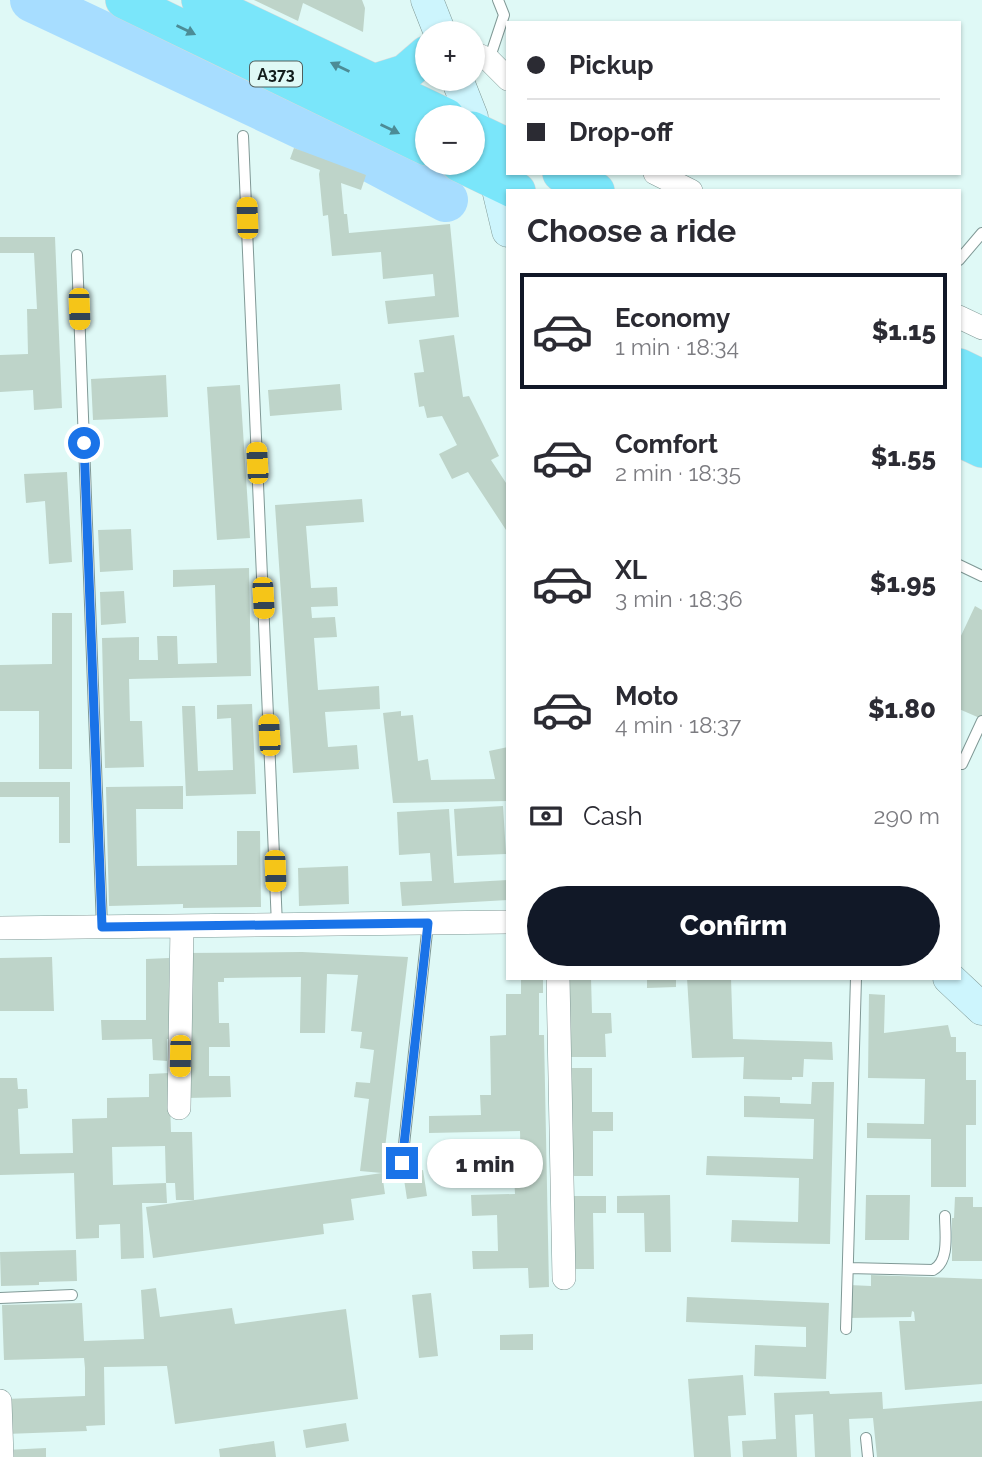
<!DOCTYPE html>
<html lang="en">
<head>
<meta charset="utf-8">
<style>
  :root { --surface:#fff; --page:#f7f7f7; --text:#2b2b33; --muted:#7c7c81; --line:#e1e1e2; --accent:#111827 }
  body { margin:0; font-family:Raleway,sans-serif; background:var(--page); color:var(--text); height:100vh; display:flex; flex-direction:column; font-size:26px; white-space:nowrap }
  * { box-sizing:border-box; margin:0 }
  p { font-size:23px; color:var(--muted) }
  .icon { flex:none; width:38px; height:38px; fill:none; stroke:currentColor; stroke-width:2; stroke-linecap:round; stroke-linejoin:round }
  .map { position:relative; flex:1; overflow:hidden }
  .panel { position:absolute; left:506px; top:189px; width:455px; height:791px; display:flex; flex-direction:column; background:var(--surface); border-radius:0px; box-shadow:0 2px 5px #0004 }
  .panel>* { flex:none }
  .hud { position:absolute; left:506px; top:21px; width:455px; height:154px; border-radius:0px; box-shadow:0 2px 5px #0004; display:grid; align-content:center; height:154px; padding:0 21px; background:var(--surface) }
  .fabs { position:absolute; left:415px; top:21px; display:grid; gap:14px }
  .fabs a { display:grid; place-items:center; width:70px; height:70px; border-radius:50%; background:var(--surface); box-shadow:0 2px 5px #0004; font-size:35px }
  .end { position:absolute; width:32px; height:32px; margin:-16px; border:9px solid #1a73e8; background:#fff; box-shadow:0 0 0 4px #fff }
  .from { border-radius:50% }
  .bubble { position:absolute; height:49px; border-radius:24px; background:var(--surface); box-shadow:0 2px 5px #0004; font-size:23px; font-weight:800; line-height:49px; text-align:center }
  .car { position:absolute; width:21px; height:42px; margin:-21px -10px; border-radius:9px; box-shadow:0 0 5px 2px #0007; background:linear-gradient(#f5c518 24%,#345 0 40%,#f5c518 0 76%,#345 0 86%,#f5c518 0) }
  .hud b { display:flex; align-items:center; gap:24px; height:66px; font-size:26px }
  .hud b+b { border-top:2px solid var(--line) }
  .hud i { width:18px; height:18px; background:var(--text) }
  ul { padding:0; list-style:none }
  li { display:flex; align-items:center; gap:21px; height:116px; margin:0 14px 10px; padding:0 7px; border:4px solid transparent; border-radius:0px }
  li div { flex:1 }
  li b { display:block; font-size:26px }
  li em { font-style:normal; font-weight:800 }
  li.selected { border-color:var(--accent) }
  li>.icon { width:63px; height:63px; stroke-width:1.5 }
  h2 { padding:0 21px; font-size:32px; line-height:84px }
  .pay { display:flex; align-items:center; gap:18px; height:77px; padding:0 21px; font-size:26px }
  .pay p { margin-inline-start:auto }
  .cta { display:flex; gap:14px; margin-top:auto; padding:14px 21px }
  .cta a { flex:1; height:80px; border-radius:42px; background:var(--accent); color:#fff; font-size:28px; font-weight:800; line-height:80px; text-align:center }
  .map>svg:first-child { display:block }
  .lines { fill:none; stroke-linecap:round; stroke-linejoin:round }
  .river { stroke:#a7ddff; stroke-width:44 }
  .building { fill:#bed4c9 }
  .service-casing { stroke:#809996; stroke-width:12 }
  .minor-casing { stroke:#809996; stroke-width:24 }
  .secondary-casing { stroke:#809996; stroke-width:33 }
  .trunk-casing { stroke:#d9dbdb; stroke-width:38 }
  .service { stroke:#fff; stroke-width:10 }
  .minor { stroke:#fff; stroke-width:23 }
  .secondary { stroke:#cdf5fd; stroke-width:32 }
  .trunk { stroke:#7ae6fa; stroke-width:37 }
  .oneway { fill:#4c8c96 }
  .route { stroke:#1a73e8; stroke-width:9 }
  .labels { text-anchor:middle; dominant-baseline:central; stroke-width:5; stroke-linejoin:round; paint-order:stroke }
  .shield { fill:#dff9f6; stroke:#505f5d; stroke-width:2 }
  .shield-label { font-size:16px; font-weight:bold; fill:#131d1c }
</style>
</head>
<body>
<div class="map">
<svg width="982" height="1457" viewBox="0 0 982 1457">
  <rect width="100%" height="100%" fill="#dff9f6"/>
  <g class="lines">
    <path class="river" d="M32 0 361 155 446 200"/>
  </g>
  <path class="building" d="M254 0H362L365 8 363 32 303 3 298 21Z
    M294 148 366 175 361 190 341 183 344 214H347L349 233 450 224 459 317 388 324 385 301 435 296 433 274 383 279 381 252 332 256 328 215 323 216 319 174 320 170 290 159Z
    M0 237H55L62 408 34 410 33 390 0 392V355L28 354 27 309H37L34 253H0Z
    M454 335 463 397 469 396 499 456 491 460 508 486V533L468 472 452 479 439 454 457 445 442 416 427 418 424 406 419 407 414 373 424 372 419 340Z
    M166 375 168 417 93 420 91 379Z
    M340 384 342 410 270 416 268 390Z
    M240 385 250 538 217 540 207 387Z
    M67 472 72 562 49 564 45 501 26 503 24 474Z
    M362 499 364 522 306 526 311 588 337 587 338 606 311 607 312 618 335 617 337 637 314 638 318 690 379 686 380 709 325 712 328 747 357 745 359 769 293 773 275 505Z
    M131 529 133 570 100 572 98 530Z
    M249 568 251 676 129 679 130 721H142L144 767 105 768 102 638 139 637V660H158L157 636H177L178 664 217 663 215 585 173 587V570Z
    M124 591 126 623 101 625 100 592Z
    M975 606 982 610V719L959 709V640Z
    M52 613H72V769H39V711H0V665L52 664Z
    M252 704 256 794 186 796 182 706H195L198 771 233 770 231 718 217 719V705Z
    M401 711V716L413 715 418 761 428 759 431 780 495 779 489 751 508 747V801L393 803 383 713Z
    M0 782H70V843H59V797H0Z
    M183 786V809H136L137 866 237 865V831H260L261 907 183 908V904L109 906 106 787Z
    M503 806 506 854 457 856 454 809Z
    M449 809 454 883 508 880V900L402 906 400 882 432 881 430 853 399 855 397 812Z
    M348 866 349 904 299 906 298 868Z
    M302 952 408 957 382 1173 385 1194 351 1199 354 1220 323 1224 324 1234 153 1258 146 1207 382 1173 360 1171 369 1099 354 1097 356 1082 370 1083 374 1050 360 1048 362 1032 351 1031 358 975 327 974 325 1033H300L301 977 224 978V982H218L219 1023H229L230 1047H209V1076H230L231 1097 187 1098 185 953Z
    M52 957 54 1011H0V958Z
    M169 958 170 1039H167V1061L153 1060 152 1039 102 1040 101 1020H146V959Z
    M521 978H543V993H539V1035H544L549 1287 529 1288 528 1268 473 1269 472 1251H498L497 1215 472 1216 471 1195 515 1194 514 1174H521L520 1131 429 1133V1116L481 1115 480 1095H491L490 1036 506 1035V994H521Z
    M567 978H591L592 1013H611L612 1033 605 1034 606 1057H569Z
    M647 978H676V987L647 988Z
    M687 978H731L733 1039 832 1042 833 1060 804 1059 803 1077H792V1080L743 1079 744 1057 692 1058Z
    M869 994 885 995 884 1033 948 1025 951 1037H956V1052H966V1080H976V1125H966V1187H931V1139L867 1138V1123L924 1124 925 1079 868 1078Z
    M570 1068H592V1112H613V1131H593V1176H571Z
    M169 1073 171 1132H192L194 1200H176L175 1183H166L165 1146 112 1147 113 1185 166 1183 167 1203H142L144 1258 121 1259 120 1224 99 1225V1238L76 1239 74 1173 0 1175V1078H17L18 1089H27L28 1108 18 1109 20 1154 73 1153 72 1119 107 1118V1098L149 1097V1074Z
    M812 1082H834L830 1244 731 1242 732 1220 798 1222 799 1178 706 1175 707 1156 813 1159 814 1119 744 1117V1096L780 1097V1103L811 1104Z
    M423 1170 427 1196 407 1199 403 1173Z
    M670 1195 671 1252H645L644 1213H617V1196Z
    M866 1195H910L909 1240H865Z
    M571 1196H606V1213H593L594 1269H572Z
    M955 1197H973V1207H982V1261H952V1218H954Z
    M76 1250 77 1281 39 1282V1285L1 1286 0 1252Z
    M871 1275 982 1279V1384L905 1390 899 1321H915L914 1312 912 1311 911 1317 848 1318 849 1285 871 1286Z
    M156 1288 160 1317 232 1308 235 1324 346 1309 358 1399 175 1424 167 1366 104 1367 105 1425 86 1426 87 1431 6 1434 5 1399 85 1396V1368L84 1358 4 1360 2 1305 82 1303 84 1341 144 1339 141 1290Z
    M431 1293 438 1356 419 1358 412 1295Z
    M687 1297 829 1303 826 1379 754 1376 755 1345 806 1347V1327L686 1322Z
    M533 1334V1350H500V1335Z
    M743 1375 746 1415 728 1416 731 1457H694L688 1379Z
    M829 1391 830 1394 882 1392 883 1409 982 1401V1457H877L873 1418 849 1419 851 1457H815L813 1414 795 1415 797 1457H743L742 1441 776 1439 774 1393Z
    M346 1423 349 1441 306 1448 303 1430Z
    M274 1441 276 1457H220L219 1449Z
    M46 1448V1457H6V1450Z"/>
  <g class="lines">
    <g class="service-casing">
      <path id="service" d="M489 60 504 15 498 0
        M243 136 277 925
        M77 255 102 927
        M959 260 982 233
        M959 565 982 576
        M959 762 962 764 982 721
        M402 1163 428 923
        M848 1268 933 1270C950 1261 945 1233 945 1216
        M0 1298 72 1295
        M846 1329 856 978
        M866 1438 868 1457"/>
    </g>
    <g class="minor-casing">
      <path id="minor" d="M472 52 489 60 508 79
        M655 173 691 191
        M959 317 982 328
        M0 928 508 922
        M558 978 564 1278
        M179 1108 182 926
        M0 1401 2 1457"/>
    </g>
    <g class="secondary-casing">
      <path id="secondary" d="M427 0 440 33
        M457 79 472 117
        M489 162 496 181 508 231
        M949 978 982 1009"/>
    </g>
    <g class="trunk-casing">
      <path id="trunk" d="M124 0 427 147
        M200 0 446 117
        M373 83 405 73 427 54
        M472 130 508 147
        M459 163 517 191
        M561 173 596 191
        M959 367 982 378
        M959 403 982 414
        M959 438 982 449"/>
    </g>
    <use href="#service" class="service"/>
    <use href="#minor" class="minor"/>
    <use href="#secondary" class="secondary"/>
    <use href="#trunk" class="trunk"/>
  </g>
  <defs><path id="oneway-solid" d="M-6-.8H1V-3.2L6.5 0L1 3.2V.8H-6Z" transform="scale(1.75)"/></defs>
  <g class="oneway">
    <use href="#oneway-solid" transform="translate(186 30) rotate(26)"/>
    <use href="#oneway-solid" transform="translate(340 67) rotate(-154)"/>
    <use href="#oneway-solid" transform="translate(390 129) rotate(26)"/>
  </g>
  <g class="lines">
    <path class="route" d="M84 443 102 927 428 923 402 1163"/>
  </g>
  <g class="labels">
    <rect class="shield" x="250" y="61.5" width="52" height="25" rx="5"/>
    <g class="shield-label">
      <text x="276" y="74">A373</text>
    </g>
  </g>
</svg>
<div class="fabs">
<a>+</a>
<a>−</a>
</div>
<i class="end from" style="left:84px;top:443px"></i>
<i class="end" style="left:402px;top:1163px"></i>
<div class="bubble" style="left:427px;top:1139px;width:116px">1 min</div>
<i class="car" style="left:247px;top:218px;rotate:358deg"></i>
<i class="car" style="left:79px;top:309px;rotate:178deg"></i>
<i class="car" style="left:257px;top:463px;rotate:357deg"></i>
<i class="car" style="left:263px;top:598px;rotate:177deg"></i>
<i class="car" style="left:269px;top:735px;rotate:357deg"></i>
<i class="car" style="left:275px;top:871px;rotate:178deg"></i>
<i class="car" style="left:180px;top:1056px;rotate:181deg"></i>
<div class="hud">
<b><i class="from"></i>Pickup</b>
<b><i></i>Drop-off</b>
</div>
<section class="panel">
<h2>Choose a ride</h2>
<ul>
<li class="selected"><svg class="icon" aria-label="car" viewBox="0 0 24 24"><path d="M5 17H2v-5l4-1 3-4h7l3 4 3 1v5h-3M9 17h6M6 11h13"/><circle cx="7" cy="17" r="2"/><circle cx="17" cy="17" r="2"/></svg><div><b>Economy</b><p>1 min · 18:34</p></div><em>$1.15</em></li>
<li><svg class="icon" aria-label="car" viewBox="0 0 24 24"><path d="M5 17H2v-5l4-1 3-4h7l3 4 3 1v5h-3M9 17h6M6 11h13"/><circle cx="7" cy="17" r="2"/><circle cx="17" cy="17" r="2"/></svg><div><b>Comfort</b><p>2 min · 18:35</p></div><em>$1.55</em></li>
<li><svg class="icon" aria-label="car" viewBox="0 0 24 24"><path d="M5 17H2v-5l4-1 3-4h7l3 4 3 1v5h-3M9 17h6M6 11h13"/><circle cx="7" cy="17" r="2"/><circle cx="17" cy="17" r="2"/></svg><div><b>XL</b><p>3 min · 18:36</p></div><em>$1.95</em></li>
<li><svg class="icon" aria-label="car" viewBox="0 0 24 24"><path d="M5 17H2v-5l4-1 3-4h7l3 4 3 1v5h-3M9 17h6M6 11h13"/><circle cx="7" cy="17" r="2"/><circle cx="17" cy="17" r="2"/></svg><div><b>Moto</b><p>4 min · 18:37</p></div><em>$1.80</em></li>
</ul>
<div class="pay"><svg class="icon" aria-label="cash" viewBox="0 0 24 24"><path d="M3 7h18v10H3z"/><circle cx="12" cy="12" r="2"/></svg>Cash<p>290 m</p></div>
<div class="cta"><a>Confirm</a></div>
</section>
</div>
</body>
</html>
